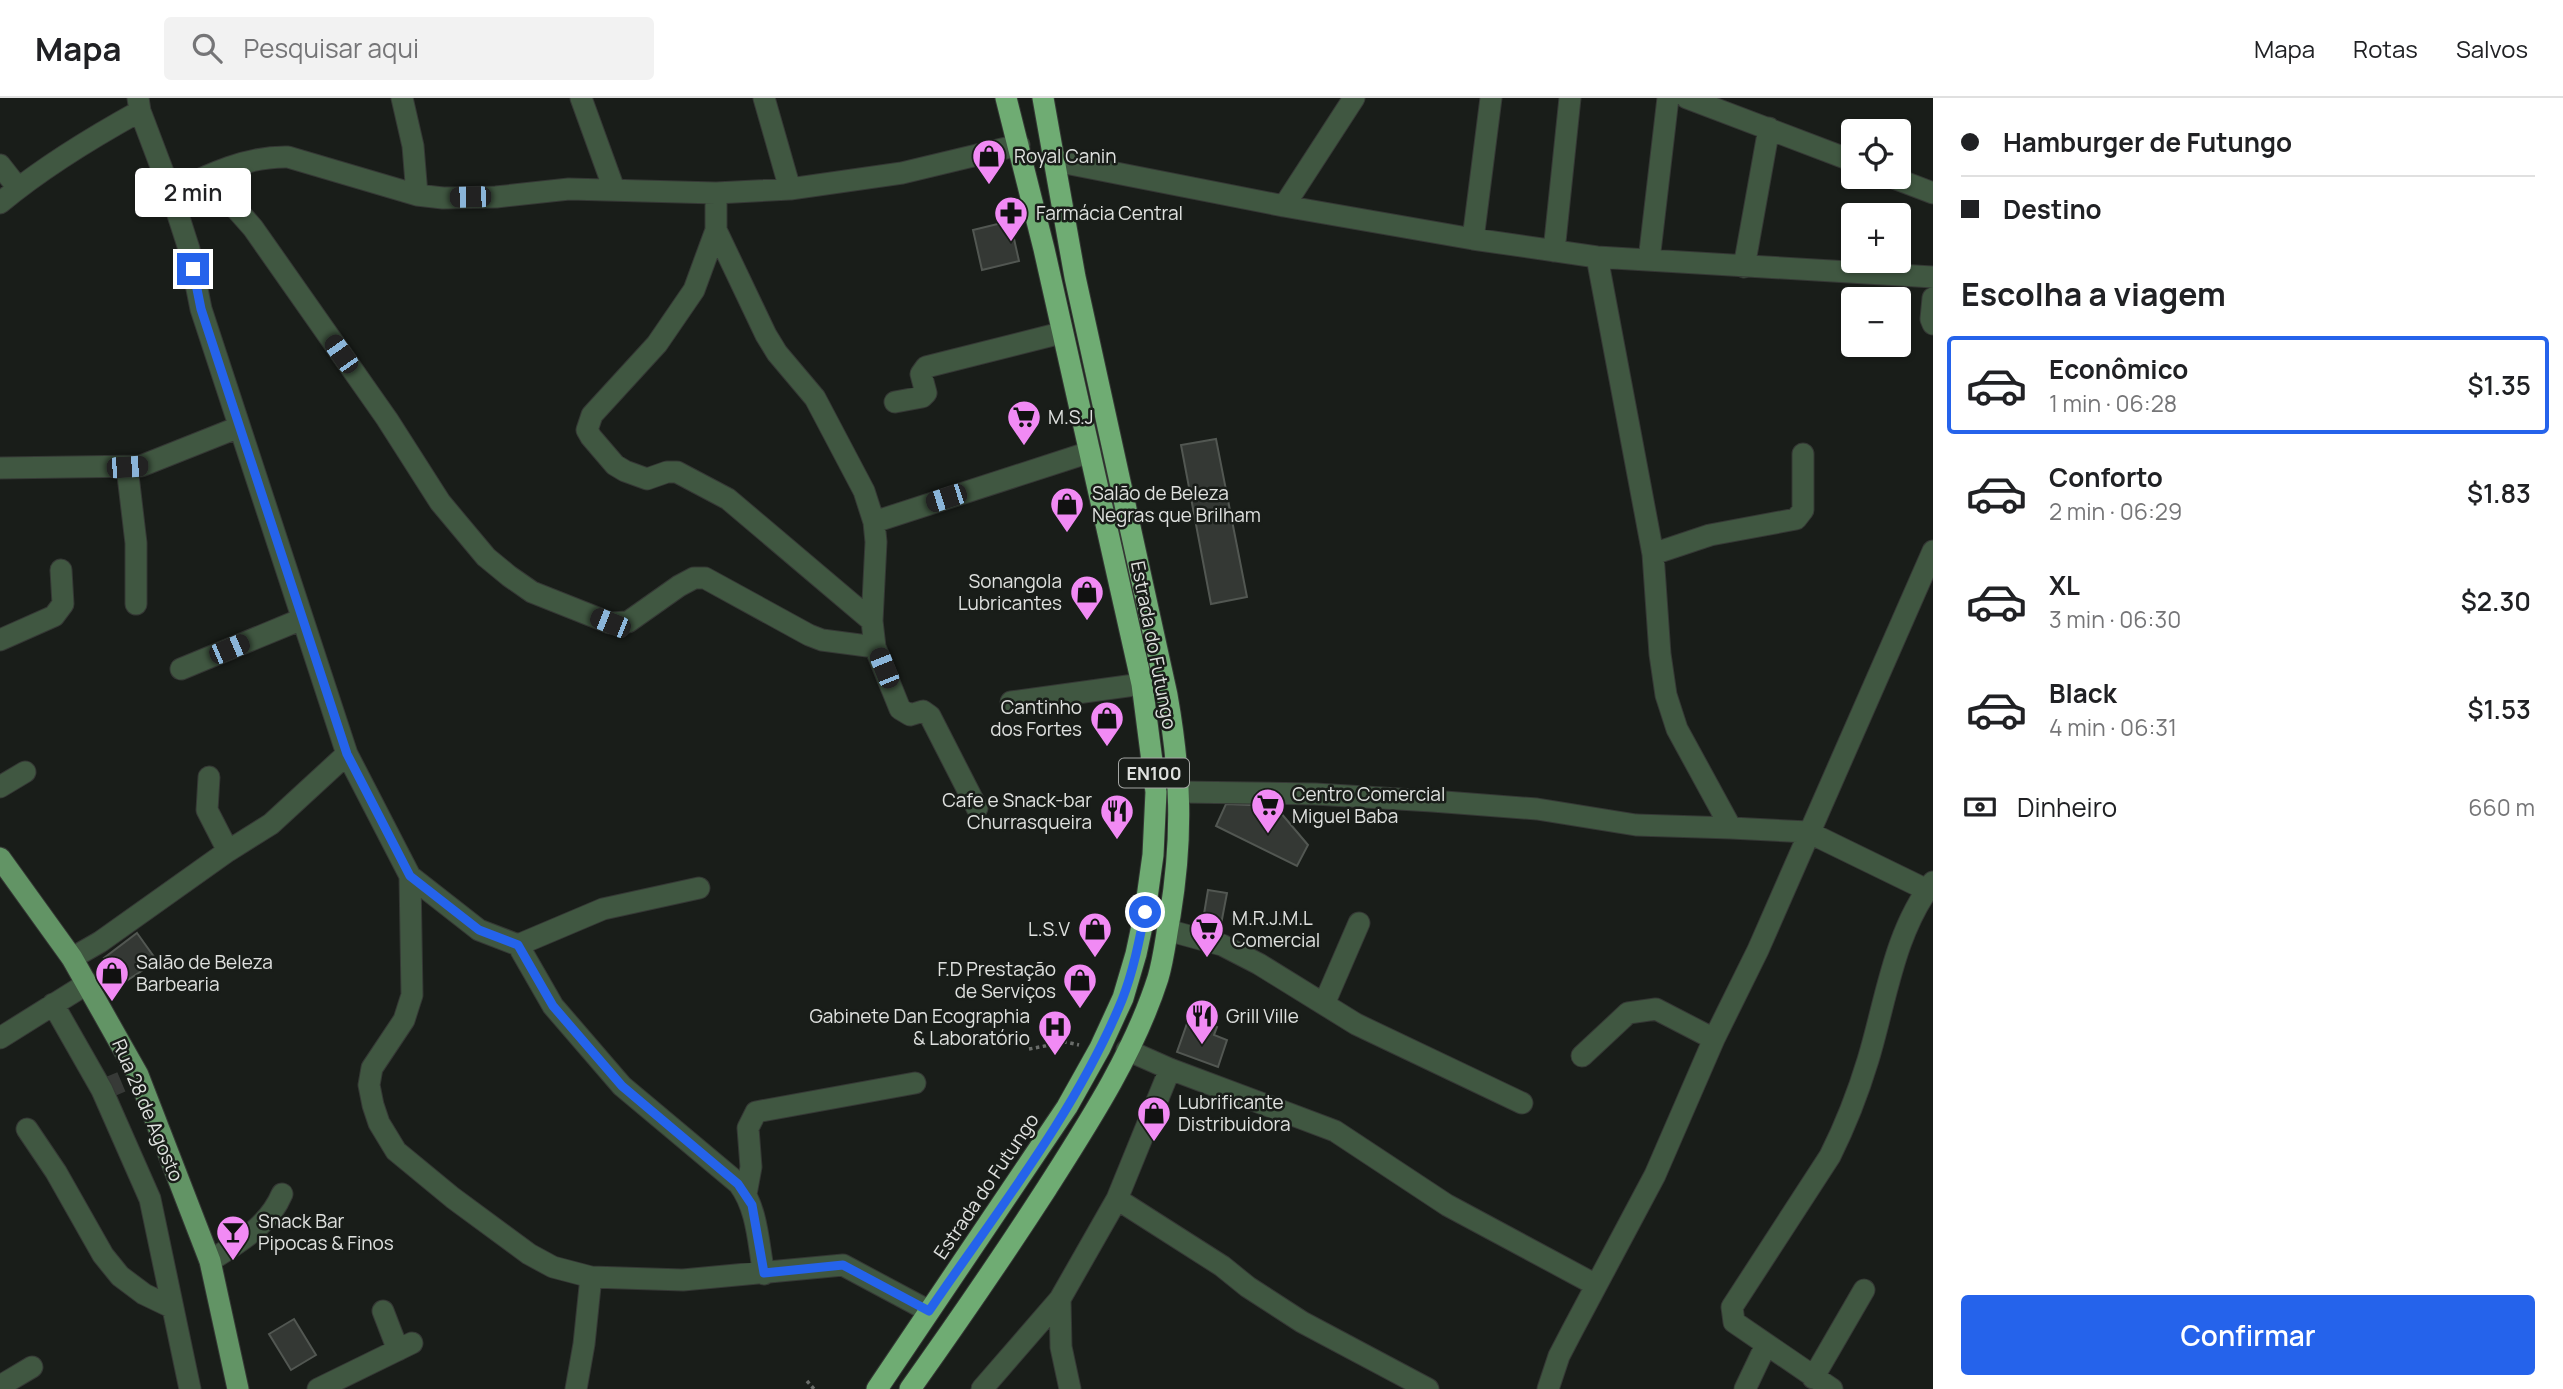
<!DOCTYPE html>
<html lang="pt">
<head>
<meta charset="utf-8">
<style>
  :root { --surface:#fff; --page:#f2f2f2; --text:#202124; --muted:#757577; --line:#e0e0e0; --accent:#2563eb }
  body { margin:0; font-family:Manrope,sans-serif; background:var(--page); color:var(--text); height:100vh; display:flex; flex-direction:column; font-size:26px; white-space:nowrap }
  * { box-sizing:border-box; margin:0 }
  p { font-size:23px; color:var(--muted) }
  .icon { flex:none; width:38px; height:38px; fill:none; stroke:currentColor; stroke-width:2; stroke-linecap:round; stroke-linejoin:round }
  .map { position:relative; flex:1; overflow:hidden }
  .drawer { display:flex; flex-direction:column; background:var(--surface); width:630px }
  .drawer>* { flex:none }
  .banner { display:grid; align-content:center; height:154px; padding:0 28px; background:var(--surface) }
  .fabs { position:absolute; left:1841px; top:21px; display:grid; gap:14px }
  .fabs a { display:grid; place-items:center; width:70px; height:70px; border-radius:7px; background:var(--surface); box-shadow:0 2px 5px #0004; font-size:35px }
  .end { position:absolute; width:32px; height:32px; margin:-16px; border:9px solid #2563eb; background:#fff; box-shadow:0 0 0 4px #fff }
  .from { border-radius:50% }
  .bubble { position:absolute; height:49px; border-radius:7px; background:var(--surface); box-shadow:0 2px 5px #0004; font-size:23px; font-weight:600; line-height:49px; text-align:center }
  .car { position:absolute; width:21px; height:42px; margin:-21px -10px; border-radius:9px; box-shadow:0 0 5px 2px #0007; background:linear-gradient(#222 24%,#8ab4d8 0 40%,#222 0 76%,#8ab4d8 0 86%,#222 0) }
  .banner b { display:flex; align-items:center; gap:24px; height:66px; font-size:26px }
  .banner b+b { border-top:2px solid var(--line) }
  .banner i { width:18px; height:18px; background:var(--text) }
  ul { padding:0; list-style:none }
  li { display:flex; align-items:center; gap:21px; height:98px; margin:0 14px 10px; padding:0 14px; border:4px solid transparent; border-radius:7px }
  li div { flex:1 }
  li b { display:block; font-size:26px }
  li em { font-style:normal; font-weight:600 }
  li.on { border-color:var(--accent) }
  li>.icon { width:63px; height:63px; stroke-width:1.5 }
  h2 { padding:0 28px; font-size:32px; line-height:84px }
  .pay { display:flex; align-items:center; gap:18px; height:77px; padding:0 28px; font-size:26px }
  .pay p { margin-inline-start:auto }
  .cta { display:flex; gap:14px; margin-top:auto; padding:14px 28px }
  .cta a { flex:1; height:80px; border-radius:7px; background:var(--accent); color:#fff; font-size:28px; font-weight:600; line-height:80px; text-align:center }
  header { display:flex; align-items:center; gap:42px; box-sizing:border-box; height:98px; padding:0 35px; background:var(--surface); border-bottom:2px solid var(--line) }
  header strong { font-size:33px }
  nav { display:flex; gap:38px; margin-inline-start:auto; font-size:24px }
  .search { width:490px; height:63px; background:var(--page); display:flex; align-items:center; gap:18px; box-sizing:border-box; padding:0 24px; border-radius:7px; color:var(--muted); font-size:26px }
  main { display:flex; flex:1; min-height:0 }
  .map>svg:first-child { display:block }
  .building { fill:#343834; stroke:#525752; stroke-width:2 }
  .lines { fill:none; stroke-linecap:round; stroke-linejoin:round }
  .minor-tunnel { stroke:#373a37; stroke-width:21; stroke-dasharray:21 10; stroke-linecap:butt }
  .minor-casing { stroke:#353835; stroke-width:23 }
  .major-casing { stroke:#353835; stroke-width:23 }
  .highway-casing { stroke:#353835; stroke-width:23 }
  .path { stroke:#6a6d6a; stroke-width:3.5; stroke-dasharray:3.5 3.5; stroke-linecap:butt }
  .minor { stroke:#405741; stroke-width:21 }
  .major { stroke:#629465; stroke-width:21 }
  .highway { stroke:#6fac73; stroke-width:21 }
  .route { stroke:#2563eb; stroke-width:9 }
  .labels { text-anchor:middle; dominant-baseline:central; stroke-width:5; stroke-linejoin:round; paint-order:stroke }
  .shield { fill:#191d19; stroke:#a4a6a4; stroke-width:2 }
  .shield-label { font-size:18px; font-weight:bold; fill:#dfe1df }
  .poi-label { font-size:19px; fill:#dfe1df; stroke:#191d19; text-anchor:start }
  .street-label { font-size:19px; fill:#dfe1df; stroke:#191d19 }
</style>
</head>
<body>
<header>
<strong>Mapa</strong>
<div class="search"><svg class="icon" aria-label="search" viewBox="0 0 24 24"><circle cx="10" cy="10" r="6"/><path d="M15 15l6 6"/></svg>Pesquisar aqui</div>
<nav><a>Mapa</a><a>Rotas</a><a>Salvos</a></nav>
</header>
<main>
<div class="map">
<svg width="1933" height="1291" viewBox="0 0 1933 1291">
  <rect width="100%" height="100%" fill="#191d19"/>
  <path class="building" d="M1010 123 1019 163 982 172 973 132Z
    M1216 341 1247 499 1211 506 1181 347Z
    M1226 706 1275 708 1308 747 1297 768 1216 728Z
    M1208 792 1227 795 1219 837 1201 834Z
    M137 835 157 863 126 883 119 879 104 860Z
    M1190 917 1217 929 1214 937 1227 942 1218 969 1177 954Z
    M294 1221 316 1257 291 1272 269 1236Z"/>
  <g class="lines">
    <path class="minor-tunnel" d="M102 992 138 977"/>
    <g class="minor-casing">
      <path id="minor" d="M138 0 140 13 171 95 189 151 201 211 347 656 410 778 479 832 518 847 603 811 699 790
        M402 0 413 48 417 97
        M581 0 614 91
        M764 0 790 91
        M1687 0 1853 63
        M1055 63 1284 108 1473 141 1597 159 1933 179
        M0 67 18 90
        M207 78 253 130 387 321 440 404 486 459 509 478 532 494 610 525 628 524 679 488 694 480H705L809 537 822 542 875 549
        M1891 79 1933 95
        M171 95C208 77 246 58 288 59L417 97 443 100 496 99 569 91 716 95 790 91 902 75 1019 47
        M716 95V132L766 237 777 255 815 300 864 393 874 424 876 444 872 523 875 549 900 611 910 617 923 613 930 618 977 710
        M0 105C43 69 91 40 140 13
        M1284 108 1354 0
        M716 132 694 192 657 246 592 317 587 332 591 339 615 367 625 373 647 381 667 374H677L728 401 872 523
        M1473 141 1491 0
        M1554 153 1570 0
        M1597 159 1653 456 1660 556 1666 597 1677 631 1731 730 1808 734 1927 792
        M1649 162 1668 0
        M1744 169 1769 30
        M1933 200 1931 221 1933 226
        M895 304 922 299 926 295 921 276 926 269 1061 235
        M127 369 136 445V506
        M0 370 141 368 239 329
        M874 424 1090 354
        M1653 456 1710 437 1796 421 1803 412V356
        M0 542 54 518 63 506 61 472
        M181 571 302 521
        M1011 604 1142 586
        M209 679 207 712 228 753
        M0 689 25 674
        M1179 694 1315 696 1432 703 1537 711 1636 727 1731 730
        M410 778 412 897 404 922 372 970 369 987 373 1007 379 1025 396 1053 453 1100 529 1156 553 1169 591 1179 683 1182 843 1167 929 1213
        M1167 832 1222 847 1259 866 1356 926 1522 1005
        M518 847 553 908 622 988 739 1086C758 1112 758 1145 764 1176
        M72 860 100 844 228 753 271 726 347 656
        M53 906 102 992 150 1101 190 1291
        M1324 906 1359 825
        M0 940 88 885
        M1127 952 1170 971 1335 1033 1447 1107 1596 1187
        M1582 958 1628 915 1656 911 1714 941
        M27 1031 56 1074 103 1157 120 1178 144 1196 171 1209
        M746 1096 751 1069 748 1030 756 1014 915 985
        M1117 1101 1222 1168 1248 1189 1302 1224 1428 1291
        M210 1163C239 1144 268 1129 282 1096
        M1060 1201 1061 1249 1070 1291
        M383 1213 398 1252
        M1813 1280 1864 1192
        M0 1288 32 1269
        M318 1291 412 1245
        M576 1291 584 1246 591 1179
        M982 1291 1060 1201 1117 1101 1170 971
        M1548 1291 1559 1258 1572 1233 1655 1077 1714 941 1758 852 1933 453
        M1745 1291 1766 1247
        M1832 1291 1734 1224 1732 1209 1830 1058C1845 1028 1858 995 1868 962 1886 903 1894 834 1933 784"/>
    </g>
    <g class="major-casing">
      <path id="major" d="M0 760 72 860 138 977 210 1163 238 1291"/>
    </g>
    <g class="highway-casing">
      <path id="highway" d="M877 1291 1067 1009 1100 950 1123 900 1136 856 1145 814 1153 757 1156 694 1142 586 1044 151 1006 0
        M910 1291C957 1225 1003 1158 1047 1090 1089 1024 1134 955 1158 880 1164 860 1166 838 1170 818 1183 739 1181 676 1167 597L1075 179 1043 0"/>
    </g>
    <path class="path" d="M1029 951 1066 944 1079 947
      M807 1283 814 1291"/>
    <use href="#minor" class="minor"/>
    <use href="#major" class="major"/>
    <use href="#highway" class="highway"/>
  </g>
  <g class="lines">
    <path class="route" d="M193 171 201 211 347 656 410 778 479 832 518 847 553 908 622 988 738 1086 752 1107 764 1175 843 1167 929 1213C997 1113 1076 1014 1122 902 1133 874 1139 844 1145 814"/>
  </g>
  <defs>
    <g id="shop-pin" transform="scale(1.75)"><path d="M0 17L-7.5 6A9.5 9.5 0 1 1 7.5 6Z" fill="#f18af4" stroke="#191d19"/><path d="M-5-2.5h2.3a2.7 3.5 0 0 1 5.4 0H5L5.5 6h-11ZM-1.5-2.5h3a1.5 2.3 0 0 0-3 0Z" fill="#111"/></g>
    <g id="pharmacy-pin" transform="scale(1.75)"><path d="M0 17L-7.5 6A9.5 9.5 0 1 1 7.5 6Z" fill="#f18af4" stroke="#191d19"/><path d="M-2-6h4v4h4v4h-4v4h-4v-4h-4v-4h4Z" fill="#111"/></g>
    <g id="supermarket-pin" transform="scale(1.75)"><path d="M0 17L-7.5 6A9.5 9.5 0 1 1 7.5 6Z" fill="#f18af4" stroke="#191d19"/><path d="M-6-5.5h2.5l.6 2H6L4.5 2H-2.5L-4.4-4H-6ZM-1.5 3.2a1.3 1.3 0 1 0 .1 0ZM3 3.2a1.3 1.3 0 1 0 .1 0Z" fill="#111"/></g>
    <g id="restaurant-pin" transform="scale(1.75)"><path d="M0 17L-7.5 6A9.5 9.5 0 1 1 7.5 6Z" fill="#f18af4" stroke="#191d19"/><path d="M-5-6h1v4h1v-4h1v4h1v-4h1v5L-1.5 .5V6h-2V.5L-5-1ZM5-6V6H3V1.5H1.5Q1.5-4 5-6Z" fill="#111"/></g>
    <g id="hospital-pin" transform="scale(1.75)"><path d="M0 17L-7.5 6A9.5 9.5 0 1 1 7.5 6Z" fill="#f18af4" stroke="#191d19"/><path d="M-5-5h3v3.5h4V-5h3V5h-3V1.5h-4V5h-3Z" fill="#111"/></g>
    <g id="bar-pin" transform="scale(1.75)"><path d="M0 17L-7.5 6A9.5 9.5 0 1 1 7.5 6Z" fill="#f18af4" stroke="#191d19"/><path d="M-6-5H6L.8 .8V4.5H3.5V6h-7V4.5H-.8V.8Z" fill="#111"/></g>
  </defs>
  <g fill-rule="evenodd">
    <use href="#shop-pin" x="989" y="58"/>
    <use href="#pharmacy-pin" x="1011" y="115"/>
    <use href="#supermarket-pin" x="1024" y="319"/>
    <use href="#shop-pin" x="1067" y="406"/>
    <use href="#shop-pin" x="1087" y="494"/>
    <use href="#shop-pin" x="1107" y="620"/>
    <use href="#supermarket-pin" x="1268" y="707"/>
    <use href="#restaurant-pin" x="1117" y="713"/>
    <use href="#shop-pin" x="1095" y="831"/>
    <use href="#supermarket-pin" x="1207" y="831"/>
    <use href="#shop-pin" x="112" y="875"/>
    <use href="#shop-pin" x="1080" y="882"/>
    <use href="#restaurant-pin" x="1202" y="918"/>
    <use href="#hospital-pin" x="1055" y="929"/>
    <use href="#shop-pin" x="1154" y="1015"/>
    <use href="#bar-pin" x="233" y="1134"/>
  </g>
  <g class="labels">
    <rect class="shield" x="1119" y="660.5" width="70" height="29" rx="5"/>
    <g class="shield-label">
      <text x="1154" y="675">EN100</text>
    </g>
    <g class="poi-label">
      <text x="1014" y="58">Royal Canin</text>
      <text x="1036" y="115">Farmácia Central</text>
      <text x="1048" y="319">M.S.J</text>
      <text x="1092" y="395">Salão de Beleza<tspan x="1092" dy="22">Negras que Brilham</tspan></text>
      <text x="1062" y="483" text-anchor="end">Sonangola<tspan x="1062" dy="22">Lubricantes</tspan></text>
      <text x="1082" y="609" text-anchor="end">Cantinho<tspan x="1082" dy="22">dos Fortes</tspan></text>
      <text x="1292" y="696">Centro Comercial<tspan x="1292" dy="22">Miguel Baba</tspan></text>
      <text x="1092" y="702" text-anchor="end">Cafe e Snack-bar<tspan x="1092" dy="22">Churrasqueira</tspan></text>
      <text x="1232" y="820">M.R.J.M.L<tspan x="1232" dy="22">Comercial</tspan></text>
      <text x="1070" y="831" text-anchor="end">L.S.V</text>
      <text x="136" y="864">Salão de Beleza<tspan x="136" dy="22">Barbearia</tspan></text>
      <text x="1056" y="871" text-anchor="end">F.D Prestação<tspan x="1056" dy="22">de Serviços</tspan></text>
      <text x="1030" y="918" text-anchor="end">Gabinete Dan Ecographia<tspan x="1030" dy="22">&amp; Laboratório</tspan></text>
      <text x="1226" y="918">Grill Ville</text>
      <text x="1178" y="1004">Lubrificante<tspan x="1178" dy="22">Distribuidora</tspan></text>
      <text x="258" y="1123">Snack Bar<tspan x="258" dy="22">Pipocas &amp; Finos</tspan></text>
    </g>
    <g class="street-label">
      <text transform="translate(1154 547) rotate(79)">Estrada do Futungo</text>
      <text transform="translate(148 1012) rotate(67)">Rua 28 de Agosto</text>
      <text transform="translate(986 1088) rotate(-56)">Estrada do Futungo</text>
    </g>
  </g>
</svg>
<div class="fabs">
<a><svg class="icon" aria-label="locate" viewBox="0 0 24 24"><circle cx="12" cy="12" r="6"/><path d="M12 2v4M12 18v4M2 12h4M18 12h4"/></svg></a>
<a>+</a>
<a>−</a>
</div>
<i class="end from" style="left:1145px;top:814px"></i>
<i class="end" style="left:193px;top:171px"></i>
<div class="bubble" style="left:135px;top:70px;width:116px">2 min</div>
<i class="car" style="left:470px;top:99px;rotate:269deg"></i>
<i class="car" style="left:341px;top:256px;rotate:325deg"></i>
<i class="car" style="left:127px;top:369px;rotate:86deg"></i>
<i class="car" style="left:946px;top:400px;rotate:252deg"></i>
<i class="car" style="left:610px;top:525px;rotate:292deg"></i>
<i class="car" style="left:229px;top:551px;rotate:67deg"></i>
<i class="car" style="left:884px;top:570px;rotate:338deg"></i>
</div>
<section class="drawer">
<div class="banner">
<b><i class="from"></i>Hamburger de Futungo</b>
<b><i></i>Destino</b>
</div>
<h2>Escolha a viagem</h2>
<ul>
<li class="on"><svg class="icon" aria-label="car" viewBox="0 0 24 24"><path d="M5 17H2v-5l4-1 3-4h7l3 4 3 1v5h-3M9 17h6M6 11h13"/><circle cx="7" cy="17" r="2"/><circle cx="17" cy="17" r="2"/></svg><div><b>Econômico</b><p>1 min · 06:28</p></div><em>$1.35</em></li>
<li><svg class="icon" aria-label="car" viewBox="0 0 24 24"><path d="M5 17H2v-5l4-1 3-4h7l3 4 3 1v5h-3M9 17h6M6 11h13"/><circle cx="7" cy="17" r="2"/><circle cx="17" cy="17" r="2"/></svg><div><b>Conforto</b><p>2 min · 06:29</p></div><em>$1.83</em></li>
<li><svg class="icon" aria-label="car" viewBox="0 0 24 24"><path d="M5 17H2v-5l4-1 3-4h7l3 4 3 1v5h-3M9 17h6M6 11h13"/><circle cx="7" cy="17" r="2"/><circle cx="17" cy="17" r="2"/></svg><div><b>XL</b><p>3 min · 06:30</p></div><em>$2.30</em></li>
<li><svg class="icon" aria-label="car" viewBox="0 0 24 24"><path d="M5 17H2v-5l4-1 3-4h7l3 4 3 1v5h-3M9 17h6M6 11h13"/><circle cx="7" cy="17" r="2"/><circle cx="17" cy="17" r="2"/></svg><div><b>Black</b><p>4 min · 06:31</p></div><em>$1.53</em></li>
</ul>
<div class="pay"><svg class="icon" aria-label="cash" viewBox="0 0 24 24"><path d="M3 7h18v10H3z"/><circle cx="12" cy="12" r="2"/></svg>Dinheiro<p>660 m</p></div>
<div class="cta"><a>Confirmar</a></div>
</section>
</main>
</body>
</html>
